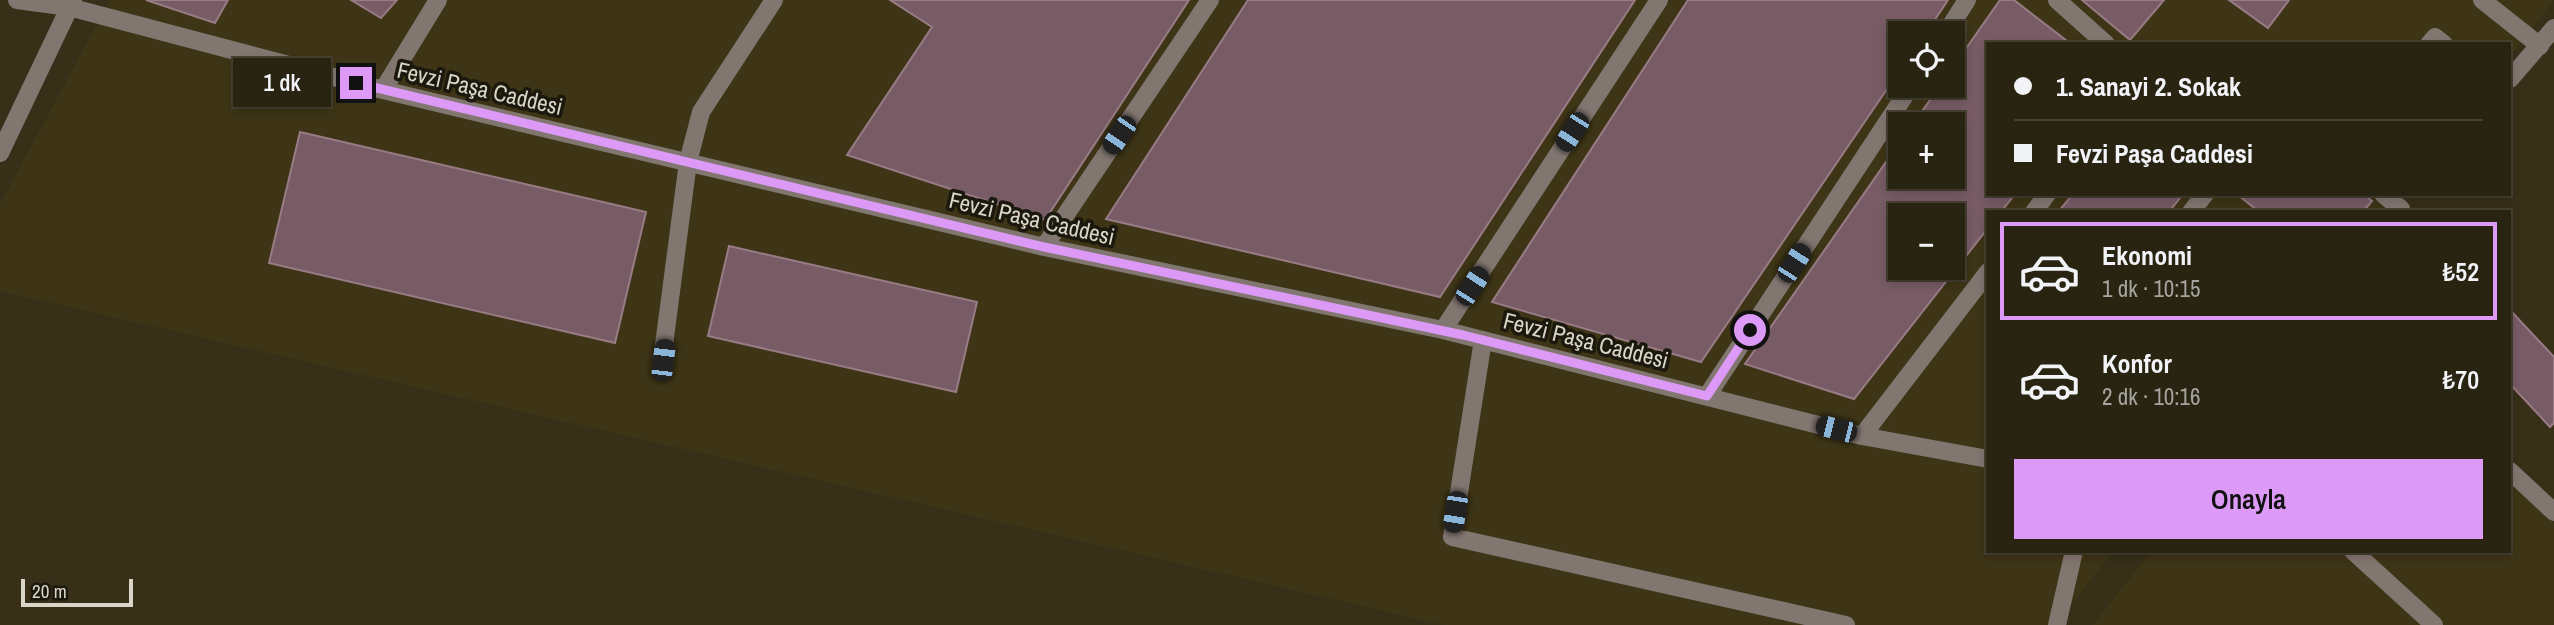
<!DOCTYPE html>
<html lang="tr">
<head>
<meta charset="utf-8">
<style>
  :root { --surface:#292312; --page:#352f20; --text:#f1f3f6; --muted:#a5a49f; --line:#454032; --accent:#dc99f5 }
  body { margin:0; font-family:"Archivo Narrow",sans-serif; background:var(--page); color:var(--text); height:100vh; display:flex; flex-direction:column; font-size:26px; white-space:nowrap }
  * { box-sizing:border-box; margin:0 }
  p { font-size:23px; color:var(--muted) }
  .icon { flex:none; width:38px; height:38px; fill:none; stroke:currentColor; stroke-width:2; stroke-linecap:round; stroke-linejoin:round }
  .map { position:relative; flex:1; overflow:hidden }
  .panel { position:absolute; left:1986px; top:210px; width:525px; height:343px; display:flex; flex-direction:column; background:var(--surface); border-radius:0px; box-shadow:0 4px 10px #0003,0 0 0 2px var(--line) }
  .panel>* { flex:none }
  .hud { position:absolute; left:1986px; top:42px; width:525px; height:154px; border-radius:0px; box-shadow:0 4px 10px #0003,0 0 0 2px var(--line); display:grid; align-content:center; height:154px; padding:0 28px; background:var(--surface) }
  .buttons { position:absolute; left:1888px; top:21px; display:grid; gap:14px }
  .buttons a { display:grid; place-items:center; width:77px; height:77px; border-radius:0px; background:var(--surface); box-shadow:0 4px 10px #0003,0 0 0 2px var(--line); font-size:35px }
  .scale { position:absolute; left:21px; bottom:18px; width:112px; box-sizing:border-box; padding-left:7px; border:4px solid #d9d5c7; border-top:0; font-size:19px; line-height:24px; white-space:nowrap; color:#d9d5c7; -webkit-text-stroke:5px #1b180d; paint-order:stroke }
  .end { position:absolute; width:32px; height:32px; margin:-16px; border:9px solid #dc99f5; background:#111; box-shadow:0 0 0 4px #111 }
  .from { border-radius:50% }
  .bubble { position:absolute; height:49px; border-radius:0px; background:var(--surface); box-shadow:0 4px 10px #0003,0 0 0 2px var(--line); font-size:23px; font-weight:600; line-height:49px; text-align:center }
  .car { position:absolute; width:21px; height:42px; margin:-21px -10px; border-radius:9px; box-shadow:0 0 5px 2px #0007; background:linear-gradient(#222 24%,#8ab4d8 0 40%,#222 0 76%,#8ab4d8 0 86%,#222 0) }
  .hud b { display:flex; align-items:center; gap:24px; height:66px; font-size:26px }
  .hud b+b { border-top:2px solid var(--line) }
  .hud i { width:18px; height:18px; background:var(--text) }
  ul { padding:12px 0 0; list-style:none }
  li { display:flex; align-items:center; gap:21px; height:98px; margin:0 14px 10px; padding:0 14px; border:4px solid transparent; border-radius:0px }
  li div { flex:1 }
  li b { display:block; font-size:26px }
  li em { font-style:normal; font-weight:600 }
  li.active { border-color:var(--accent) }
  li>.icon { width:63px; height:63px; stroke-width:1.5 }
  .action { display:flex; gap:14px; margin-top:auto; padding:14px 28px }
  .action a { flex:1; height:80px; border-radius:0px; background:var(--accent); color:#111; font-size:28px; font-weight:600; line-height:80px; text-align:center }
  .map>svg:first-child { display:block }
  .built { fill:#3e3516; fill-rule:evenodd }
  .building { fill:#775b65; stroke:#987b85; stroke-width:2; fill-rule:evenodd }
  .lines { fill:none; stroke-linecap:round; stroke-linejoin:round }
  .minor { stroke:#827670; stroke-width:18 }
  .route { stroke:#dc99f5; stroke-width:9 }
  .labels { text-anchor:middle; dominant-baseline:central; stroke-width:7; stroke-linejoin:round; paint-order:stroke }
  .street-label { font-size:23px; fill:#d9d5c7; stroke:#1b180d }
</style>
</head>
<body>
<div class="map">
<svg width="2554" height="625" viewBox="0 0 2554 625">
  <rect width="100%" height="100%" fill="#372f18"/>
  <path class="built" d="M110 0H2554L2510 57V44H1988V194H2399L2385 212H1988V551H2114L2055 625H1444L0 291V204ZM1900 33H1953V86H1900ZM1900 124H1953V177H1900ZM1900 215H1953V268H1900Z
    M2510 484 2554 523V625H2092L2152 551H2510Z"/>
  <path class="building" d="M146 0H228L215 23Z
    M351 0H397L381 18Z
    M890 0H1189L1045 220 847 155 932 27Z
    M1248 0H1635L1440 297 1106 219Z
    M1688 0H1948L1926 33H1900V70L1701 362 1492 302Z
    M2000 0H2014L2071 44H1988V194H2015L2001 212H1988V228L1854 399 1745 364 1900 142V177H1953V124H1913L1940 86H1953V67ZM1900 215H1953V268H1900Z
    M2082 0H2164L2130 40Z
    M2229 0H2289L2268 28Z
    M300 132 646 212 615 343 269 263Z
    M2073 194H2183L2169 212H2058Z
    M2237 194H2363L2372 201 2363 212H2259Z
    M729 246 977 302 956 392 708 336Z
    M2510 310 2554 357V423L2550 427 2510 384Z"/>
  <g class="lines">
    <path class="minor" d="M17 0 69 7 383 90 1044 247 1443 330 1862 436 1988 459
      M2057 0 2106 44
      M2482 0 2540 46
      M1946 33 1967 0
      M2429 44 2435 37 2444 44
      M2510 79 2554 28
      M383 90 438 0
      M0 153 73 0
      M2383 194 2401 209
      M2034 212 2047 194
      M2191 212 2205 194
      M1044 247 1210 0
      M1443 330 1659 0
      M1483 340 1452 537 1846 625
      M662 360 688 162 701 112 774 0
      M1707 396 1911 86
      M1862 436 1988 272
      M2510 471 2554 512
      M2353 551 2434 625
      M2057 625 2074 551"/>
  </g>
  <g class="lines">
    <path class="route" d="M356 83 1044 247 1463 335 1707 396 1750 330"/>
  </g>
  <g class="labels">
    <g class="street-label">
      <text transform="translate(480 88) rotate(13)">Fevzi Paşa Caddesi</text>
      <text transform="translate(1032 218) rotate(13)">Fevzi Paşa Caddesi</text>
      <text transform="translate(1586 340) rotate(14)">Fevzi Paşa Caddesi</text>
    </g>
  </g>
</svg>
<div class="buttons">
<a><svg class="icon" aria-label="locate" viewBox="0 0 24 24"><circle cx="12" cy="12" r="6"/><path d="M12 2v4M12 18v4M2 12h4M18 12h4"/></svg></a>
<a>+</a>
<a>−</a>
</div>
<div class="scale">20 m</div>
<i class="end from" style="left:1750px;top:330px"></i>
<i class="end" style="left:356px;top:83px"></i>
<div class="bubble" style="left:233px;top:58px;width:98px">1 dk</div>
<i class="car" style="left:1572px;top:132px;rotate:213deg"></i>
<i class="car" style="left:1119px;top:135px;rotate:214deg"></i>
<i class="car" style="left:1794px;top:263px;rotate:33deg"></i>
<i class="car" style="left:1472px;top:286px;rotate:33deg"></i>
<i class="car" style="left:663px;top:360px;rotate:7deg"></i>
<i class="car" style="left:1836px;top:429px;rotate:284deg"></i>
<i class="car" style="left:1455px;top:512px;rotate:189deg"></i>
<div class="hud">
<b><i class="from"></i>1. Sanayi 2. Sokak</b>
<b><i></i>Fevzi Paşa Caddesi</b>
</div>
<section class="panel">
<ul>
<li class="active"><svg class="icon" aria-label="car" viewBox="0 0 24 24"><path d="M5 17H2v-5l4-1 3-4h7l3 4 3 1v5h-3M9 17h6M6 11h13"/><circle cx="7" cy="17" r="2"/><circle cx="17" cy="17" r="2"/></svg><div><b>Ekonomi</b><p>1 dk · 10:15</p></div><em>₺52</em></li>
<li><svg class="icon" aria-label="car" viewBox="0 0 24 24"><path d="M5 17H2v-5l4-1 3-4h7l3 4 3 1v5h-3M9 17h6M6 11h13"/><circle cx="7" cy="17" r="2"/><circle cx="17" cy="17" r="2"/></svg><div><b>Konfor</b><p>2 dk · 10:16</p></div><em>₺70</em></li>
</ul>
<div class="action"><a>Onayla</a></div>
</section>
</div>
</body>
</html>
